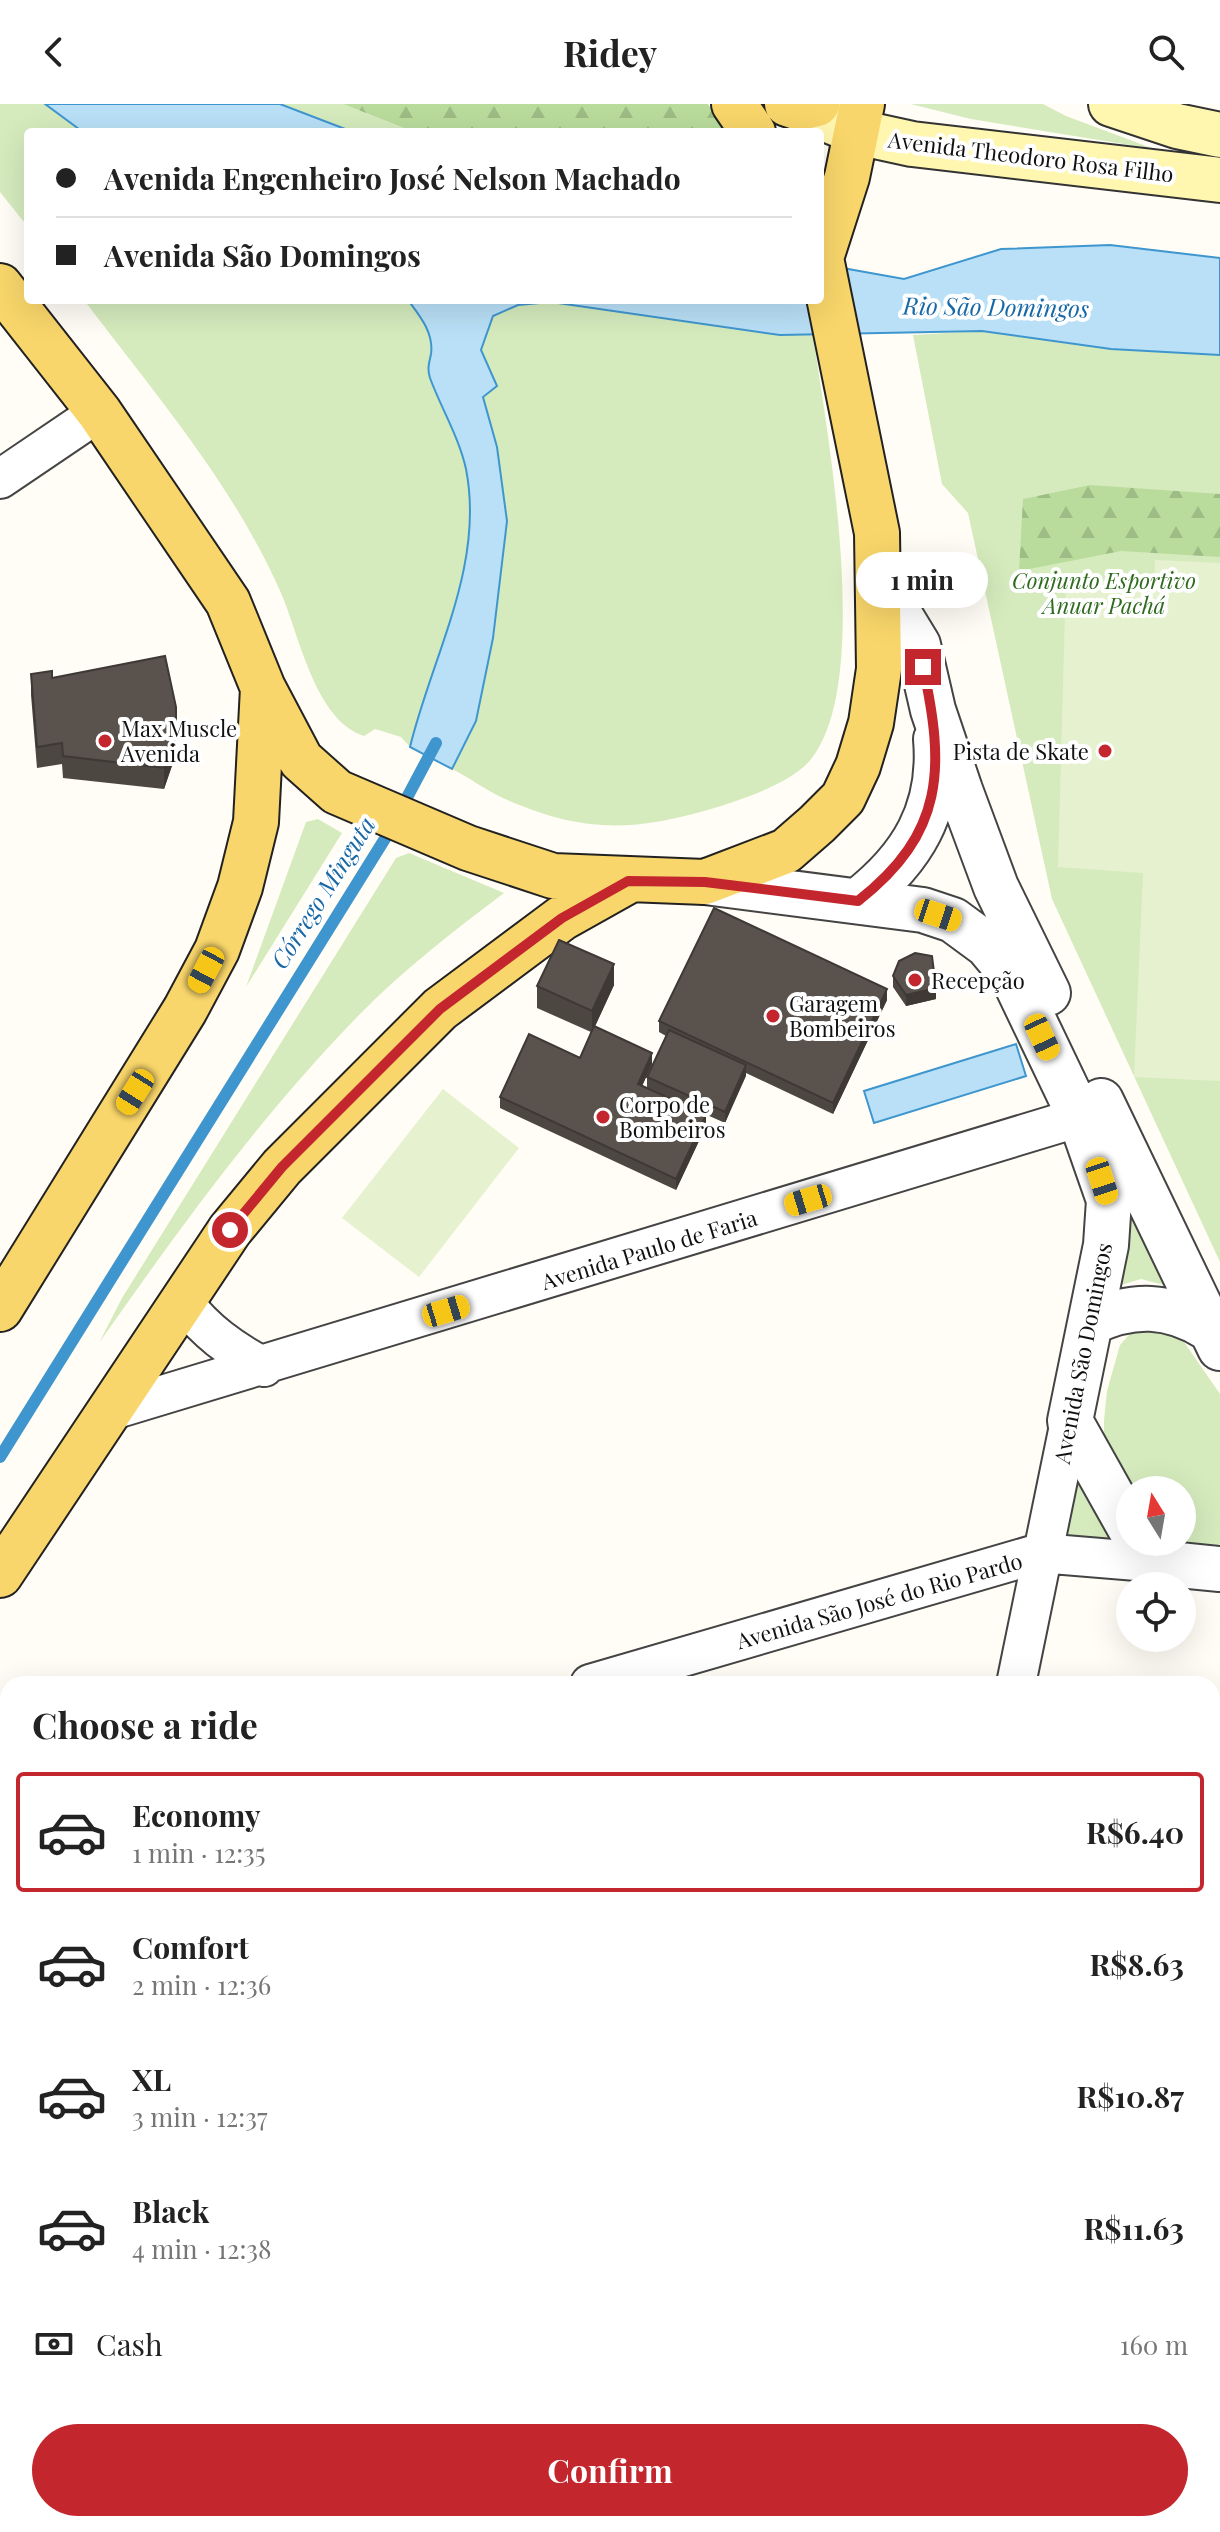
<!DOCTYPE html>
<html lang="en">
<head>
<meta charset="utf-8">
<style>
  :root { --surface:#fff; --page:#f6f6f6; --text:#222; --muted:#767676; --line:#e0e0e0; --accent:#c4262e }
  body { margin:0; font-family:"Playfair Display",serif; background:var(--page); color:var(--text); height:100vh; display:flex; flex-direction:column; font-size:30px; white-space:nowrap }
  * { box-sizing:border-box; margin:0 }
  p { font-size:26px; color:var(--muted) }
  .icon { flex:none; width:44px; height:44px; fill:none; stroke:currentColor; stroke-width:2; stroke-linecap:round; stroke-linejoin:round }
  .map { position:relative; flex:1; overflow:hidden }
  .side { position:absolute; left:0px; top:1572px; width:1220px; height:856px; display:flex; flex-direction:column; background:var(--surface); border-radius:24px 24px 0 0; box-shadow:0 8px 32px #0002 }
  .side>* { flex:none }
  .banner { position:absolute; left:24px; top:24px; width:800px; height:176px; border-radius:8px; box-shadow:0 8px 32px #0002; display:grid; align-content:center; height:176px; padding:0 32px; background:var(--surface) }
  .needle { width:52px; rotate:349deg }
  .buttons { position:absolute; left:1116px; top:1372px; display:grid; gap:16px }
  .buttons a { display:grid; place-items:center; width:80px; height:80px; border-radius:50%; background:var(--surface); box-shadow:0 8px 32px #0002; font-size:40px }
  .end { position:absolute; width:36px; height:36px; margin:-18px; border:10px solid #c4262e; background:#fff; box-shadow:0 0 0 4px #fff }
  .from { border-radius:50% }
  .bubble { position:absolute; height:56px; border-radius:28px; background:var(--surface); box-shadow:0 8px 32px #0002; font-size:26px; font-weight:700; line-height:56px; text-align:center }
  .car { position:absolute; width:24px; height:48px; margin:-24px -12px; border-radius:10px; box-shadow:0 0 6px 2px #0007; background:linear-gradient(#f5c518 24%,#345 0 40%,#f5c518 0 76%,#345 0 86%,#f5c518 0) }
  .banner b { display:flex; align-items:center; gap:28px; height:76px; font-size:30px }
  .banner b+b { border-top:2px solid var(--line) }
  .banner i { width:20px; height:20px; background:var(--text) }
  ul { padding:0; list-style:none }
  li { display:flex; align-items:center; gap:24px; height:120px; margin:0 16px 12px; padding:0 16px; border:4px solid transparent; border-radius:8px }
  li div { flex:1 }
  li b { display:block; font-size:30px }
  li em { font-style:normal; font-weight:700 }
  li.on { border-color:var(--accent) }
  li>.icon { width:72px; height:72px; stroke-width:1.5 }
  h2 { padding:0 32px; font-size:36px; line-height:96px }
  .pay { display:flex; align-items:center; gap:20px; height:88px; padding:0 32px; font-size:30px }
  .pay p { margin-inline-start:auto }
  .cta { display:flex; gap:16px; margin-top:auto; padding:16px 32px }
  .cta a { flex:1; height:92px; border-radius:48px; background:var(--accent); color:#fff; font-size:32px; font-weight:700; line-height:92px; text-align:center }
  header { display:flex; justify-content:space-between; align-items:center; height:104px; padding:0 32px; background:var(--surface); font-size:36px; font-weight:700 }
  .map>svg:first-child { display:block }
  .grass { fill:#d5ebbd }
  .forest { fill:url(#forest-firs) }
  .pitch { fill:#e6f2cf }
  .water { fill:#b9e0f7; stroke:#3f96cf; stroke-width:2 }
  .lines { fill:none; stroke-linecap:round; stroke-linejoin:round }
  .stream { stroke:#3f96cf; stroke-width:12 }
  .minor-casing { stroke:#444; stroke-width:42 }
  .tertiary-casing { stroke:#444; stroke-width:48 }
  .secondary-casing { stroke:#333; stroke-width:48 }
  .primary-casing { stroke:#222; stroke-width:48 }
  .minor { stroke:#fff; stroke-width:38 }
  .tertiary { stroke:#fff; stroke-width:44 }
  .secondary { stroke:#fff6b0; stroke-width:44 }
  .primary { stroke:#f9d66b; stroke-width:44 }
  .wall { fill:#4d4742 }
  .shaded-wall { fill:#3f3936 }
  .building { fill:#5a524d; stroke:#3f3936; stroke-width:2 }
  .route { stroke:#c4262e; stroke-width:10 }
  .poi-dot { fill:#c4262e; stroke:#fff; stroke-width:3 }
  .labels { text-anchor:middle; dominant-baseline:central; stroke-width:8; stroke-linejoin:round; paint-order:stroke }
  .street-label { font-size:22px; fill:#111; stroke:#fff }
  .park-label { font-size:22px; font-style:italic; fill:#2f6b1f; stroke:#fff }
  .poi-label { font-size:22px; fill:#111; stroke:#fff; text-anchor:start }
  .water-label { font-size:24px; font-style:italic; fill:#1768a6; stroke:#fff }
</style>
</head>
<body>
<header><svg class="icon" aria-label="back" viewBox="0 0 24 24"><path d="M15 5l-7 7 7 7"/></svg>Ridey<svg class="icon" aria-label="search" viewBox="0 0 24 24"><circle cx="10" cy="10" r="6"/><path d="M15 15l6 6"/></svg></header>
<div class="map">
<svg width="1220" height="2428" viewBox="0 0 1220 2428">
  <defs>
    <pattern id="forest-firs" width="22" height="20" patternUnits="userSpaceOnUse" patternTransform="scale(2)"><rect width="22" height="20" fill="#b9dc9c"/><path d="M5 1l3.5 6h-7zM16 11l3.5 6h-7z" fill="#9ebc85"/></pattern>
  </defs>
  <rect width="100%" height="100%" fill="#fffdf5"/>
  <path class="grass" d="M0 0H45L83 28H28V123L0 88Z
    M280 0H343L414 28H353Z
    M911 0H1043L1066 12 1154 45 971 15Z
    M84 196H407C420 212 433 228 431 250 430 259 426 264 430 273 441 304 459 332 466 364 486 461 432 552 410 643L401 633 375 625 364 632C315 616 300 533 281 489 233 380 155 290 84 196Z
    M551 198 780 231H813C827 328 873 574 812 654 793 679 741 696 711 705 632 728 582 729 505 695 487 687 470 674 452 665L476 617 493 534 507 417 497 343 483 292 496 282 481 246 492 213 518 201Z
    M982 227 1111 245 1220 251V1158L1052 795 968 409 942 380 913 231Z
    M318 715 342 729 246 883 306 718Z
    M409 749 504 789C454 827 404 865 360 910 262 1010 179 1125 99 1239L122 1194 396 754Z
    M1118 1074 1164 1181 1141 1175 1114 1183Z
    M1138 1221H1166L1182 1235 1220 1290V1440L1205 1447 1153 1438H1182V1386H1130L1104 1345V1316L1107 1287 1120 1241Z
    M1077 1364 1119 1446 1053 1442Z"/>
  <path class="forest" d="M343 0H708L727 28H414Z
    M1090 381 1220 390V453L1121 447 1019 467 1023 395Z"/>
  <path class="pitch" d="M1155 456 1220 459V977L1134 973 1143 769 1058 763 1066 475 1154 479Z
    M443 985 519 1044 419 1173 342 1114Z"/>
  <path class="water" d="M45 0H280L353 28H83Z
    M1110 141 1220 154V251L1111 245 982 227 780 231 551 198 518 201 493 212 481 246 497 282 483 293 497 343 507 417 493 534 476 617 452 665 410 643C432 552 485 462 466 365 459 333 441 304 430 274 427 264 429 260 431 250 434 229 420 212 408 196H820V160L904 175 1001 145Z
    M1016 940 1026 972 874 1019 864 987Z"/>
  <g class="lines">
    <path class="stream" d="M0 1353 386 733 436 639"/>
    <g class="minor-casing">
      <path id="minor" d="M0 375 99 308
        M183 1198C207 1228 230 1245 264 1263
        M106 1308 1080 1013
        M590 1580 1040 1449 1149 1458
        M1016 1580 1070 1317
        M0 1723 8 1728
        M0 1830 8 1825
        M0 2108 8 2096
        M1212 2267 1220 2270
        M401 2428 402 2420
        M859 2428 861 2420"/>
    </g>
    <g class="tertiary-casing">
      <path id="tertiary" d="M879 477 918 541 933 606 960 686 996 783 1048 889
        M705 778 923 806 953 816 987 841 1012 871 1080 1013 1109 1096 1106 1141 1070 1317 1130 1424
        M858 797C912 755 942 706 936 635
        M1101 997 1220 1244
        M1092 1218C1133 1199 1169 1200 1208 1224
        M1138 1438 1149 1458 1220 1465"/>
    </g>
    <g class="secondary-casing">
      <path id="secondary" d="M1111 0 1177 22 1220 31
        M799 4 857 28 912 40 1220 76"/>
    </g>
    <g class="primary-casing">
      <path id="primary" d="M734 0 753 28
        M787 0 799 4 817 0
        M0 182 99 308 228 498 263 584 256 718 240 783 217 846 185 906 0 1205
        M263 584 301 656 337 688 468 744 553 772 705 778 786 747 817 720 843 694 858 662 871 619 879 565 877 429 821 154 847 73 862 0
        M0 1471 230 1126 282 1063 440 905 562 814 628 777"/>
    </g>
    <use href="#minor" class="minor"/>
    <use href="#tertiary" class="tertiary"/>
    <use href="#secondary" class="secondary"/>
    <use href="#primary" class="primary"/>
  </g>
  <path class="wall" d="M31 570 52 574 176 650 164 685 63 674 62 660 37 664 31 591Z
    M893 872 936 895 906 902 893 883Z
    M614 881 595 922 652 960 642 982 706 1022 676 1086 500 1004V993L580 954 591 928 537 904V882Z
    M887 896 833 1010 746 969 725 1019 647 984V973L666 932 659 928V917Z"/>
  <path class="shaded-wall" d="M176 624V650L164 685V664Z
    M614 860V881L592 929V907Z
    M936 884V895L906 902V891Z
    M887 885V896L833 1010V999Z
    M652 949V960L638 991V980Z
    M746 961V972L725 1019V1008Z
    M706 1011V1022L676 1086V1075Z"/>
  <path class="building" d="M165 552 176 603V629L164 664 63 652 62 639 37 643 31 570 52 567V574Z
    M714 804 887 885 833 999 659 917Z
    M559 836 614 860 592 907 537 882Z
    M915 849 932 852 936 884 906 891 893 872 899 857Z
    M594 922 652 949 638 980 706 1011 676 1075 500 993 529 930 580 954Z
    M669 926 746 961 725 1008 647 973Z"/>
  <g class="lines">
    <path class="route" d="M230 1126 282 1063 440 905 562 814 628 777 705 778 858 797C945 729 945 664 923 563"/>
  </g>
  <g class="poi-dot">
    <circle cx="105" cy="637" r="8"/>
    <circle cx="1105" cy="647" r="8"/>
    <circle cx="915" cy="876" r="8"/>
    <circle cx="773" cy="912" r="8"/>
    <circle cx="603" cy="1013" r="8"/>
  </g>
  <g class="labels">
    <g class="street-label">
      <text transform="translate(1031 52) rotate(7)">Avenida Theodoro Rosa Filho</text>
      <text transform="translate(649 1145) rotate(-17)">Avenida Paulo de Faria</text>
      <text transform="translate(1082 1249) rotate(-79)">Avenida São Domingos</text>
      <text transform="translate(879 1496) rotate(-16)">Avenida São José do Rio Pardo</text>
    </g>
    <g class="park-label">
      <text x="1104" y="476">Conjunto Esportivo<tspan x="1104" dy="25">Anuar Pachá</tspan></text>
    </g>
    <g class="poi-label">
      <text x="121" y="624">Max Muscle<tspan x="121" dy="25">Avenida</tspan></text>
      <text x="1089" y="647" text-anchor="end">Pista de Skate</text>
      <text x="931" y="876">Recepção</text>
      <text x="789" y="899">Garagem<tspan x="789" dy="25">Bombeiros</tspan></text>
      <text x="619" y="1000">Corpo de<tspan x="619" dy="25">Bombeiros</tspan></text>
    </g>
    <g class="water-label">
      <text transform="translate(996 202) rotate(1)">Rio São Domingos</text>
      <text transform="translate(322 788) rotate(-58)">Córrego Minguta</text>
    </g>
  </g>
</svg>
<div class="buttons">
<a><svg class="needle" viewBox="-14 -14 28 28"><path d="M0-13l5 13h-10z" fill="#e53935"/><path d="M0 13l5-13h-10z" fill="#767676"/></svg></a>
<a><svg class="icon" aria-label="locate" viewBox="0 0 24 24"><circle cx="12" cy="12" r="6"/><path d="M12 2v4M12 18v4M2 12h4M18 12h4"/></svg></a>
</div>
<i class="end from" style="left:230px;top:1126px"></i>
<i class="end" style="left:923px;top:563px"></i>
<div class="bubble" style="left:856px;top:448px;width:132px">1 min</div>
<i class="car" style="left:938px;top:811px;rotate:108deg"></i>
<i class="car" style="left:206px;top:866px;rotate:208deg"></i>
<i class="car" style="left:1042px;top:933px;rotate:155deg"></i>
<i class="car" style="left:135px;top:988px;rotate:212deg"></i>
<i class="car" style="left:1102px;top:1077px;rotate:162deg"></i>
<i class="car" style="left:808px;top:1096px;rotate:253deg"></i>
<i class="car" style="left:446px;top:1207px;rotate:73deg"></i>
<div class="banner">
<b><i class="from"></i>Avenida Engenheiro José Nelson Machado</b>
<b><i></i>Avenida São Domingos</b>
</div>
<section class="side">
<h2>Choose a ride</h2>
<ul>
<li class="on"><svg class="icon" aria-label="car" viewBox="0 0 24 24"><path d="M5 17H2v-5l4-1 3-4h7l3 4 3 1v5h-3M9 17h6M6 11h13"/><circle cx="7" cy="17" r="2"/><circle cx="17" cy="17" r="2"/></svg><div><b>Economy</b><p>1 min · 12:35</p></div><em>R$6.40</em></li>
<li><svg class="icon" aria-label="car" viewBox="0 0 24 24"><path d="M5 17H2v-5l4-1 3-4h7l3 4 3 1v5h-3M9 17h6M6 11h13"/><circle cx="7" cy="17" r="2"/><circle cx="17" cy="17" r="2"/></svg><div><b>Comfort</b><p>2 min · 12:36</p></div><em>R$8.63</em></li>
<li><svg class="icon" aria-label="car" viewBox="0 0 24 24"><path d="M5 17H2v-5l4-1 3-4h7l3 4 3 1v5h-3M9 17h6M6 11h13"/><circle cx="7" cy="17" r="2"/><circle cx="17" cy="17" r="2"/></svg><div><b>XL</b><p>3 min · 12:37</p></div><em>R$10.87</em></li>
<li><svg class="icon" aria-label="car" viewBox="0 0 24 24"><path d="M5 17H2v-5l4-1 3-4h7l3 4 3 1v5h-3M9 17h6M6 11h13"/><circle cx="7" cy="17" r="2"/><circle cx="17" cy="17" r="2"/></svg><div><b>Black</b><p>4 min · 12:38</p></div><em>R$11.63</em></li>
</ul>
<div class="pay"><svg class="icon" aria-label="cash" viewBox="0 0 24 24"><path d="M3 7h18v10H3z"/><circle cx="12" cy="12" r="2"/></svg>Cash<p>160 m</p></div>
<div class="cta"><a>Confirm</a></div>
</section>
</div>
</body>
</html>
